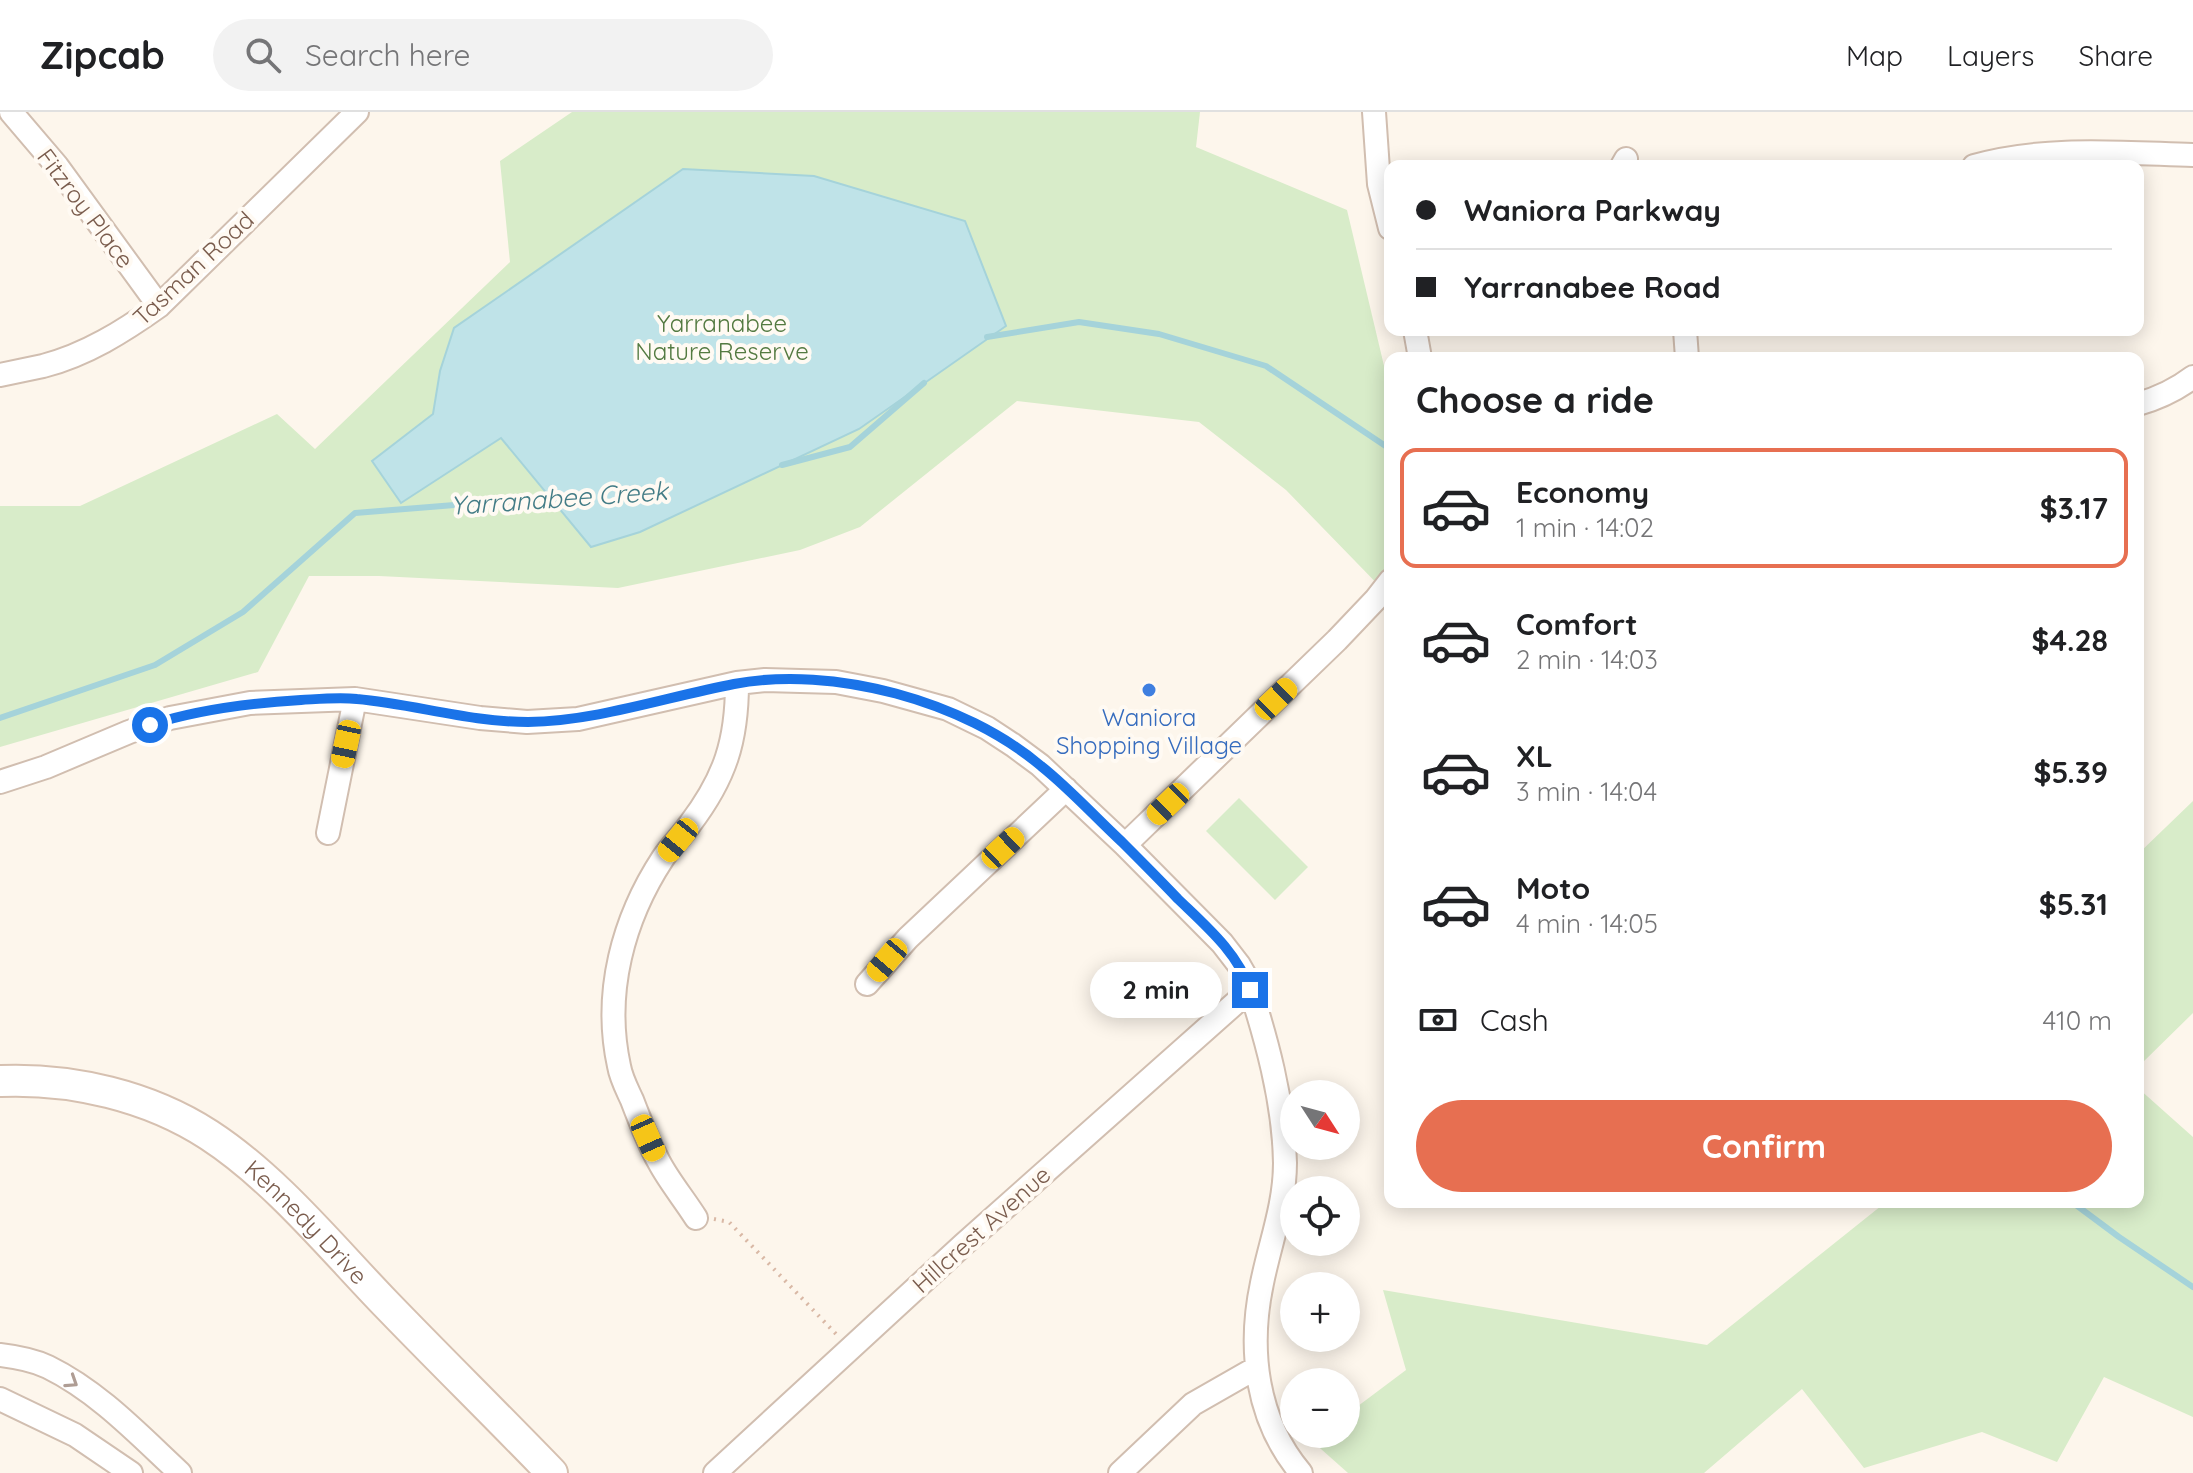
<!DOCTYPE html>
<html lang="en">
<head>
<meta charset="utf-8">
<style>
  :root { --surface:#fff; --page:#f2f2f2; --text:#202124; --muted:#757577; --line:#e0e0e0; --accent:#e76f51 }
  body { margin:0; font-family:Quicksand,sans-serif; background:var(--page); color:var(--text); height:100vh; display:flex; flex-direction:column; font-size:30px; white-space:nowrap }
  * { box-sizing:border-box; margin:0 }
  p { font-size:26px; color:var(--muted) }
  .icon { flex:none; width:44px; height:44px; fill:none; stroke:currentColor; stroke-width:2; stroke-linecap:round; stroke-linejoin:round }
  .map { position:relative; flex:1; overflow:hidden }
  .sheet { position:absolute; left:1384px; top:240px; width:760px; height:856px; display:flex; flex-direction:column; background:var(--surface); border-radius:16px; box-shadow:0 4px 20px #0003 }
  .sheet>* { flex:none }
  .top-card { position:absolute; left:1384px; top:48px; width:760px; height:176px; border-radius:16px; box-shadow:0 4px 20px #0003; display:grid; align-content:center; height:176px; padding:0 32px; background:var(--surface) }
  .needle { width:52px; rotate:126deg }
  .fabs { position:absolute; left:1280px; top:968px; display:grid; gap:16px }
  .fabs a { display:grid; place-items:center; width:80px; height:80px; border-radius:50%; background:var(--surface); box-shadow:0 4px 20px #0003; font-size:40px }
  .end { position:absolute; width:36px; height:36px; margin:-18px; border:10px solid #1a73e8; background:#fff; box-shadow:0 0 0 4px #fff }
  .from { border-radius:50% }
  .bubble { position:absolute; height:56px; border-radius:28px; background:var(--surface); box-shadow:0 4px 20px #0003; font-size:26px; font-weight:800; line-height:56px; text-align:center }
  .car { position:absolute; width:24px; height:48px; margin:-24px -12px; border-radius:10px; box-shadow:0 0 6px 2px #0007; background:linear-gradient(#f5c518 24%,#345 0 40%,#f5c518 0 76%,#345 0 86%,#f5c518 0) }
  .top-card b { display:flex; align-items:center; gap:28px; height:76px; font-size:30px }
  .top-card b+b { border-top:2px solid var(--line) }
  .top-card i { width:20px; height:20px; background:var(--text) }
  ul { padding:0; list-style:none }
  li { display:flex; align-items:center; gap:24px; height:120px; margin:0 16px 12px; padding:0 16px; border:4px solid transparent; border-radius:16px }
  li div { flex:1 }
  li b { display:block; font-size:30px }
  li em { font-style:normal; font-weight:800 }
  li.on { border-color:var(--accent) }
  li>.icon { width:72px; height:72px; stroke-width:1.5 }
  h2 { padding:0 32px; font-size:36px; line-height:96px }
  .pay { display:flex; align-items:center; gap:20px; height:88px; padding:0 32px; font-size:30px }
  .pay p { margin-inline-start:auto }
  .primary-button { display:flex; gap:16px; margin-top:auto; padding:16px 32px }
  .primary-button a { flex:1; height:92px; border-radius:48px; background:var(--accent); color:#fff; font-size:32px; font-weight:800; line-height:92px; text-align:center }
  header { display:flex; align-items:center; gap:48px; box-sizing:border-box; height:112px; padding:0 40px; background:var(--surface); border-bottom:2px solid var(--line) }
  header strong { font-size:38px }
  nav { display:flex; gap:44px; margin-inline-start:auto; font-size:28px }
  .search { width:560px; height:72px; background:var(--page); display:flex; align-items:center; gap:20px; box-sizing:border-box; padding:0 28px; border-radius:44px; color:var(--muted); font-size:30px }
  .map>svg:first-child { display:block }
  .green { fill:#d8ecc9 }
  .water { fill:#bfe3e8; stroke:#a5d3da; stroke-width:2 }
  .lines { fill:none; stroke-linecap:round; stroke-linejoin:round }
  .stream { stroke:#a5d3da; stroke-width:6 }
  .street-casing { stroke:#d1beb0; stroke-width:26 }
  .secondary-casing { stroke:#d6c0b0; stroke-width:34 }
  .path { stroke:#d9b8a5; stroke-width:4; stroke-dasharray:2 6; stroke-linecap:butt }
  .street { stroke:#fff; stroke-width:22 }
  .secondary { stroke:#fff; stroke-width:30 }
  .oneway { stroke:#af9d94 }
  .route { stroke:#1a73e8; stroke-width:10 }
  .shop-dot { fill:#3f7fe0; stroke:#fffaf3; stroke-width:3 }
  .labels { text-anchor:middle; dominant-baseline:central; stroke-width:8; stroke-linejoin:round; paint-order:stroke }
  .street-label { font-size:24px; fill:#7a5c4d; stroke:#fffaf3 }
  .park-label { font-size:24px; fill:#537a41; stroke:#fffaf3 }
  .shop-label { font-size:24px; fill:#366cbe; stroke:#fffaf3 }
  .water-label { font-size:26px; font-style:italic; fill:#437c86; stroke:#fffaf3 }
</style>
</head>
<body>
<header>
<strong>Zipcab</strong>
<div class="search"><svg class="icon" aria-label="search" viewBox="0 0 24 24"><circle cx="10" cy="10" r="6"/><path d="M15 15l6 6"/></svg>Search here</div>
<nav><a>Map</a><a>Layers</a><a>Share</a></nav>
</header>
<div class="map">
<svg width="2193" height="1361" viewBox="0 0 2193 1361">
  <rect width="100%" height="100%" fill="#fdf6ec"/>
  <path class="green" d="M572 0H1200L1196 35 1347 98 1390 279V485L1286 378 1199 310 1017 289 860 415 800 438 618 476 379 464H309L258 560 0 635V394H80L277 302 315 337 510 150 500 49Z
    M1239 686 1308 755 1275 788 1206 719Z
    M2193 689V901L2138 955V742Z
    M2138 976 2193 1025V1305L2104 1265 2057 1350 1982 1320 1864 1356 1802 1277 1704 1361H1348L1312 1329 1321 1322H1346V1303L1406 1258 1383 1178 1707 1233 1886 1090H2138Z"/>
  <path class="water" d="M683 57 814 64 965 109 1006 214 859 317 640 420 591 435 501 326 401 391 372 349 433 302 440 259 454 216Z"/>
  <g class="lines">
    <path class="stream" d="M987 225 1079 210 1159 222 1266 254 1390 337
      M782 353 850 335 924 271
      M0 606 155 553 243 500 355 401 555 385
      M2072 1090 2119 1125 2193 1175"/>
    <g class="street-casing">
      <path id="street" d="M11 0 57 54 159 194
        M1374 0 1379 72 1390 116
        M1622 54 1626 47
        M1974 54C2045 34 2121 41 2193 43
        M1415 218 1420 246
        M1685 218 1687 246
        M0 263C14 260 29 257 43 254 86 243 124 219 159 194L357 0
        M2138 292C2159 286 2176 278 2193 265
        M0 670 46 655 129 620 170 606 250 591 355 587 480 606 527 610 578 607 737 571 765 568 836 570 883 579 948 597 987 616 1013 633 1040 653 1125 733 1222 831 1239 853 1247 867C1266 925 1284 989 1285 1051 1285 1093 1270 1131 1262 1171 1248 1237 1256 1308 1301 1361
        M328 721 355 587
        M1125 733 1337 528 1376 487 1390 469
        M867 872 908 826 1066 677
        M696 1106C684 1087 669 1069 659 1050 648 1030 640 1009 632 988 627 977 621 966 619 954 603 881 623 807 663 746 671 734 682 724 690 712 725 666 737 629 737 571
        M0 1243C17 1245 33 1248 48 1255 99 1280 139 1323 180 1361
        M0 1287 75 1323 131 1361
        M715 1361 964 1132 1250 878
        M1120 1361 1193 1292 1256 1256"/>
    </g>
    <g class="secondary-casing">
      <g id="secondary">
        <path id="s1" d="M0 969C72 966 149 984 209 1023 275 1066 331 1135 386 1192 441 1249 497 1304 552 1361"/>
      </g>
    </g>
    <path class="path" d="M714 1107 729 1110 837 1223"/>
    <use href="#street" class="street"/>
    <use href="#secondary" class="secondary"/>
  </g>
  <defs><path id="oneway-chevron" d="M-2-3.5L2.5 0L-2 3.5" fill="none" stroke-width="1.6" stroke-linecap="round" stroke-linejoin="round" transform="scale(2)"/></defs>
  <use class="oneway" href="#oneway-chevron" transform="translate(72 1270) rotate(33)"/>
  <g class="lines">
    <path class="route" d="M150 613C199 597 250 591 301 588 319 587 339 585 357 587 414 592 470 610 528 610 597 609 666 585 734 572 833 553 964 589 1041 654 1070 677 1095 705 1122 730 1141 749 1160 768 1178 787 1206 814 1238 841 1250 878"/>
  </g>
  <circle class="shop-dot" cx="1149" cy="578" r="8"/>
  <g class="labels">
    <g class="street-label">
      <text transform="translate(86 96) rotate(53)">Fitzroy Place</text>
      <text transform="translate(193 156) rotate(-43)">Tasman Road</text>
      <text stroke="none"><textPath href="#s1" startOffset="350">Kennedy Drive</textPath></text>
      <text transform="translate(981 1117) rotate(-42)">Hillcrest Avenue</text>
    </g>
    <g class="park-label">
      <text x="722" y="211">Yarranabee<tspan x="722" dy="28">Nature Reserve</tspan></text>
    </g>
    <g class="shop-label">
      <text x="1149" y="605">Waniora<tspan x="1149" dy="28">Shopping Village</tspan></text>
    </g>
    <g class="water-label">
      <text transform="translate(559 386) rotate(-4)">Yarranabee Creek</text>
    </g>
  </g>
</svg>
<div class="fabs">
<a><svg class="needle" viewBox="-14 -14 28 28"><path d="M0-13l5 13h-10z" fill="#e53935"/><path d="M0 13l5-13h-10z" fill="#757577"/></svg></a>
<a><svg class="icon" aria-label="locate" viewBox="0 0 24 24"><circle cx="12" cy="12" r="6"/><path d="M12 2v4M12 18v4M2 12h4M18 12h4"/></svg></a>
<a>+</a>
<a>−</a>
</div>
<i class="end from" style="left:150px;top:613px"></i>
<i class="end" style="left:1250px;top:878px"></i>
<div class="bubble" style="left:1090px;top:850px;width:132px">2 min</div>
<i class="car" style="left:1276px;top:587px;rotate:46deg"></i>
<i class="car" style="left:346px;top:632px;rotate:192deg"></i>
<i class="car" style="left:1168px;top:692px;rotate:226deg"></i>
<i class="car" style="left:678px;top:728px;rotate:219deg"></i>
<i class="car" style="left:1003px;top:736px;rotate:47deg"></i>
<i class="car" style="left:887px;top:848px;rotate:220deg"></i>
<i class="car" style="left:648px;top:1026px;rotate:156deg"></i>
<div class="top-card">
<b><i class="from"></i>Waniora Parkway</b>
<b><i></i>Yarranabee Road</b>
</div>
<section class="sheet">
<h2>Choose a ride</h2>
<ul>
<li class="on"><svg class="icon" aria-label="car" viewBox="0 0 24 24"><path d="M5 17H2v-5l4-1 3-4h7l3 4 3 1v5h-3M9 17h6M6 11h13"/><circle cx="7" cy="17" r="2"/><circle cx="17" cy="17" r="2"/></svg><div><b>Economy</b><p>1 min · 14:02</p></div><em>$3.17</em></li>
<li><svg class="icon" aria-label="car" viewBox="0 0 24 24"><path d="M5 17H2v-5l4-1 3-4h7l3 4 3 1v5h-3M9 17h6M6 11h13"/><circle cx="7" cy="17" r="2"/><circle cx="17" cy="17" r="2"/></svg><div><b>Comfort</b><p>2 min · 14:03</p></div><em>$4.28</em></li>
<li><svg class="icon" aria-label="car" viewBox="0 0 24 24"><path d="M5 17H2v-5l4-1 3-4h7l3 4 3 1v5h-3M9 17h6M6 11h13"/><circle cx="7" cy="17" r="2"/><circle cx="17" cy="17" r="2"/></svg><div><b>XL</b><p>3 min · 14:04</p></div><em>$5.39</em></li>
<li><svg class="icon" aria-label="car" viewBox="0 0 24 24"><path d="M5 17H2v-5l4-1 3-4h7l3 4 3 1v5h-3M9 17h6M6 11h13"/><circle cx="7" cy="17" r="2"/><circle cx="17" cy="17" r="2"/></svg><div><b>Moto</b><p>4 min · 14:05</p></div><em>$5.31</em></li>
</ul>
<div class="pay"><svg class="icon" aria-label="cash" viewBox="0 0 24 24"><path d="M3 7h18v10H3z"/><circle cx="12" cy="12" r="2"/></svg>Cash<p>410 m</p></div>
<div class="primary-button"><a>Confirm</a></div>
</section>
</div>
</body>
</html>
